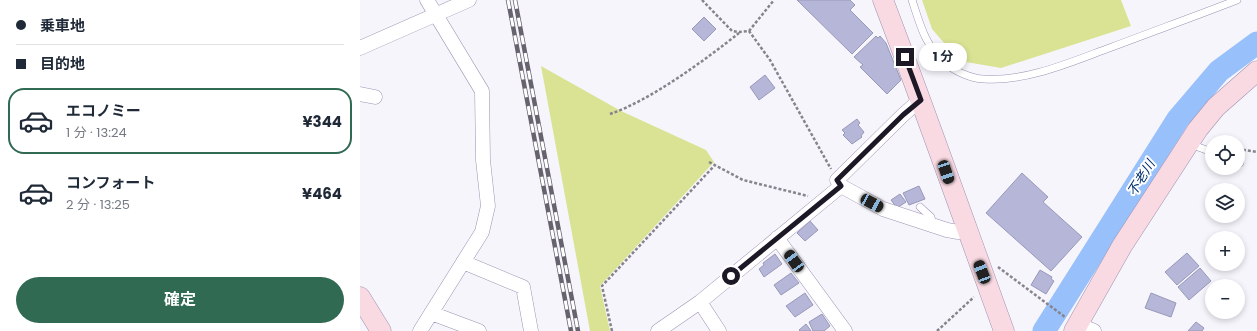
<!DOCTYPE html>
<html lang="ja">
<head>
<meta charset="utf-8">
<style>
  :root { --surface:#fff; --page:#f2f2f3; --text:#1f2937; --muted:#747a83; --line:#e0e1e3; --accent:#316a53 }
  body { margin:0; font-family:Poppins,"Noto Sans JP",sans-serif; background:var(--page); color:var(--text); height:100vh; display:flex; flex-direction:column; font-size:15px; white-space:nowrap }
  * { box-sizing:border-box; margin:0 }
  p { font-size:13px; color:var(--muted) }
  .icon { flex:none; width:22px; height:22px; fill:none; stroke:currentColor; stroke-width:2; stroke-linecap:round; stroke-linejoin:round }
  .map { position:relative; flex:1; overflow:hidden }
  .details { display:flex; flex-direction:column; background:var(--surface); width:360px }
  .details>* { flex:none }
  .top-card { display:grid; align-content:center; height:88px; padding:0 16px; background:var(--surface) }
  .controls { position:absolute; left:845px; top:135px; display:grid; gap:8px }
  .controls a { display:grid; place-items:center; width:40px; height:40px; border-radius:50%; background:var(--surface); box-shadow:0 2px 6px #0003; font-size:20px }
  .end { position:absolute; width:18px; height:18px; margin:-9px; border:5px solid #1c1825; background:#fff; box-shadow:0 0 0 2px #fff }
  .from { border-radius:50% }
  .bubble { position:absolute; height:28px; border-radius:14px; background:var(--surface); box-shadow:0 2px 6px #0003; font-size:13px; font-weight:700; line-height:28px; text-align:center }
  .car { position:absolute; width:12px; height:24px; margin:-12px -6px; border-radius:5px; box-shadow:0 0 3px 1px #0007; background:linear-gradient(#222 24%,#8ab4d8 0 40%,#222 0 76%,#8ab4d8 0 86%,#222 0) }
  .top-card b { display:flex; align-items:center; gap:14px; height:38px; font-size:15px }
  .top-card b+b { border-top:1px solid var(--line) }
  .top-card i { width:10px; height:10px; background:var(--text) }
  ul { padding:0; list-style:none }
  li { display:flex; align-items:center; gap:12px; height:66px; margin:0 8px 6px; padding:0 8px; border:2px solid transparent; border-radius:16px }
  li div { flex:1 }
  li b { display:block; font-size:15px }
  li em { font-style:normal; font-weight:700 }
  li.current { border-color:var(--accent) }
  li>.icon { width:36px; height:36px; stroke-width:1.5 }
  .button { display:flex; gap:8px; margin-top:auto; padding:8px 16px }
  .button a { flex:1; height:46px; border-radius:24px; background:var(--accent); color:#fff; font-size:16px; font-weight:700; line-height:46px; text-align:center }
  main { display:flex; flex:1; min-height:0 }
  .map>svg:first-child { display:block }
  .green { fill:#dae394 }
  .lines { fill:none; stroke-linecap:round; stroke-linejoin:round }
  .stream { stroke:#738ebb; stroke-width:4 }
  .river { stroke:#98c0fb; stroke-width:23 }
  .building { fill:#b5b6d8; stroke:#9898b9 }
  .lane-casing { stroke:#9d93b3; stroke-width:8 }
  .street-casing { stroke:#9d93b3; stroke-width:15 }
  .secondary-casing { stroke:#9d93b3; stroke-width:21 }
  .path { stroke:#86838d; stroke-width:2.5; stroke-dasharray:3 2; stroke-linecap:butt }
  .lane { stroke:#fff; stroke-width:7 }
  .street { stroke:#fff; stroke-width:14 }
  .secondary { stroke:#f9d9e2; stroke-width:20 }
  .rail-casing { stroke:#66636e; stroke-width:4.5 }
  .rail { stroke:#fff; stroke-width:3; stroke-dasharray:9; stroke-linecap:butt }
  .route { stroke:#1c1825; stroke-width:5 }
  .labels { text-anchor:middle; dominant-baseline:central; stroke-width:4; stroke-linejoin:round; paint-order:stroke }
  .water-label { font-size:13px; font-style:italic; fill:#012e6d; stroke:#fff }
</style>
</head>
<body>
<main>
<section class="details">
<div class="top-card">
<b><i class="from"></i>乗車地</b>
<b><i></i>目的地</b>
</div>
<ul>
<li class="current"><svg class="icon" aria-label="car" viewBox="0 0 24 24"><path d="M5 17H2v-5l4-1 3-4h7l3 4 3 1v5h-3M9 17h6M6 11h13"/><circle cx="7" cy="17" r="2"/><circle cx="17" cy="17" r="2"/></svg><div><b>エコノミー</b><p>1 分 · 13:24</p></div><em>¥344</em></li>
<li><svg class="icon" aria-label="car" viewBox="0 0 24 24"><path d="M5 17H2v-5l4-1 3-4h7l3 4 3 1v5h-3M9 17h6M6 11h13"/><circle cx="7" cy="17" r="2"/><circle cx="17" cy="17" r="2"/></svg><div><b>コンフォート</b><p>2 分 · 13:25</p></div><em>¥464</em></li>
</ul>
<div class="button"><a>確定</a></div>
</section>
<div class="map">
<svg width="897" height="331" viewBox="0 0 897 331">
  <rect width="100%" height="100%" fill="#f7f5fc"/>
  <path class="green" d="M562 0H761L771 26 641 68 606 62 591 51 572 29Z
    M181 66 261 111 346 150 354 162 240 286 250 331H230Z"/>
  <g class="lines">
    <path class="stream" d="M893 47 897 52"/>
    <path class="river" d="M684 331 818 119 859 71 897 43"/>
  </g>
  <path class="building" d="M437 0H490L495 5 490 10 513 33 492 54Z
    M344 17 356 29 344 41 332 29Z
    M516 36 518 38 520 36 526 43 541 80 527 94 500 67 503 65 494 57Z
    M405 75 415 88 399 100 390 87Z
    M497 119 500 123 498 125 504 132 501 136 502 137 492 144 483 135 485 133 482 130Z
    M662 173 688 197 683 202 722 237 691 271 626 213Z
    M559 186 565 199 549 205 543 193Z
    M540 194 546 202 537 208 531 200Z
    M450 221 458 230 445 241 437 233Z
    M827 253 839 266 817 285 805 272Z
    M415 254 422 264 404 277 399 269 404 265 403 263Z
    M840 268 851 281 829 300 818 287Z
    M680 270 692 277 691 279 694 281 686 294 671 285Z
    M431 273 439 283 421 295 414 285Z
    M445 293 453 305 435 317 426 306Z
    M791 293 816 303 811 317 785 308Z
    M462 314 470 326 464 331H453L449 322Z
    M836 322 844 328 842 331H828Z
    M446 324 451 331H440L439 330Z"/>
  <g class="lines">
    <g class="lane-casing">
      <path id="lane" d="M552 0C560 24 565 46 585 63 594 71 612 79 624 79 667 82 713 61 752 47 794 31 836 16 877 0
        M830 144 852 152
        M878 162 880 163
        M560 207 571 217 573 225"/>
    </g>
    <g class="street-casing">
      <path id="street" d="M0 48 109 0
        M0 94 15 97
        M561 99 543 115 477 180 481 186 523 209 587 230 598 232 606 230
        M417 238 485 331
        M103 262 163 287 171 331
        M340 302 359 331
        M71 313 119 331
        M717 324 734 331
        M60 331 122 232 128 206 123 160 122 91 67 0
        M298 331 340 302 481 186"/>
    </g>
    <g class="secondary-casing">
      <path id="secondary" d="M523 0C565 110 604 221 644 331
        M0 297 21 331
        M714 331 762 246 838 129 856 107 897 71"/>
    </g>
    <path class="path" d="M342 0 372 31 379 32 389 31 410 60 471 169
      M389 31 414 0
      M250 114C291 100 345 60 379 33
      M878 149 897 152
      M349 162 383 180 448 196
      M638 267 705 317
      M252 331 242 286 355 165
      M577 331 614 297"/>
    <use href="#lane" class="lane"/>
    <use href="#street" class="street"/>
    <use href="#secondary" class="secondary"/>
    <g class="rail-casing">
      <path id="rail" d="M148 0 211 331
        M155 0 218 331"/>
    </g>
    <use href="#rail" class="rail"/>
  </g>
  <g class="lines">
    <path class="route" d="M371 276 481 186 477 180 543 115 561 100 545 57"/>
  </g>
  <g class="labels">
    <g class="water-label">
      <text transform="translate(781 178) rotate(-58)">不老川</text>
    </g>
  </g>
</svg>
<div class="controls">
<a><svg class="icon" aria-label="locate" viewBox="0 0 24 24"><circle cx="12" cy="12" r="6"/><path d="M12 2v4M12 18v4M2 12h4M18 12h4"/></svg></a>
<a><svg class="icon" aria-label="layers" viewBox="0 0 24 24"><path d="M12 4l9 5-9 5-9-5zM3 14l9 5 9-5"/></svg></a>
<a>+</a>
<a>−</a>
</div>
<i class="end from" style="left:371px;top:276px"></i>
<i class="end" style="left:545px;top:57px"></i>
<div class="bubble" style="left:559px;top:43px;width:48px">1 分</div>
<i class="car" style="left:586px;top:172px;rotate:161deg"></i>
<i class="car" style="left:512px;top:203px;rotate:118deg"></i>
<i class="car" style="left:434px;top:261px;rotate:324deg"></i>
<i class="car" style="left:622px;top:272px;rotate:339deg"></i>
</div>
</main>
</body>
</html>
